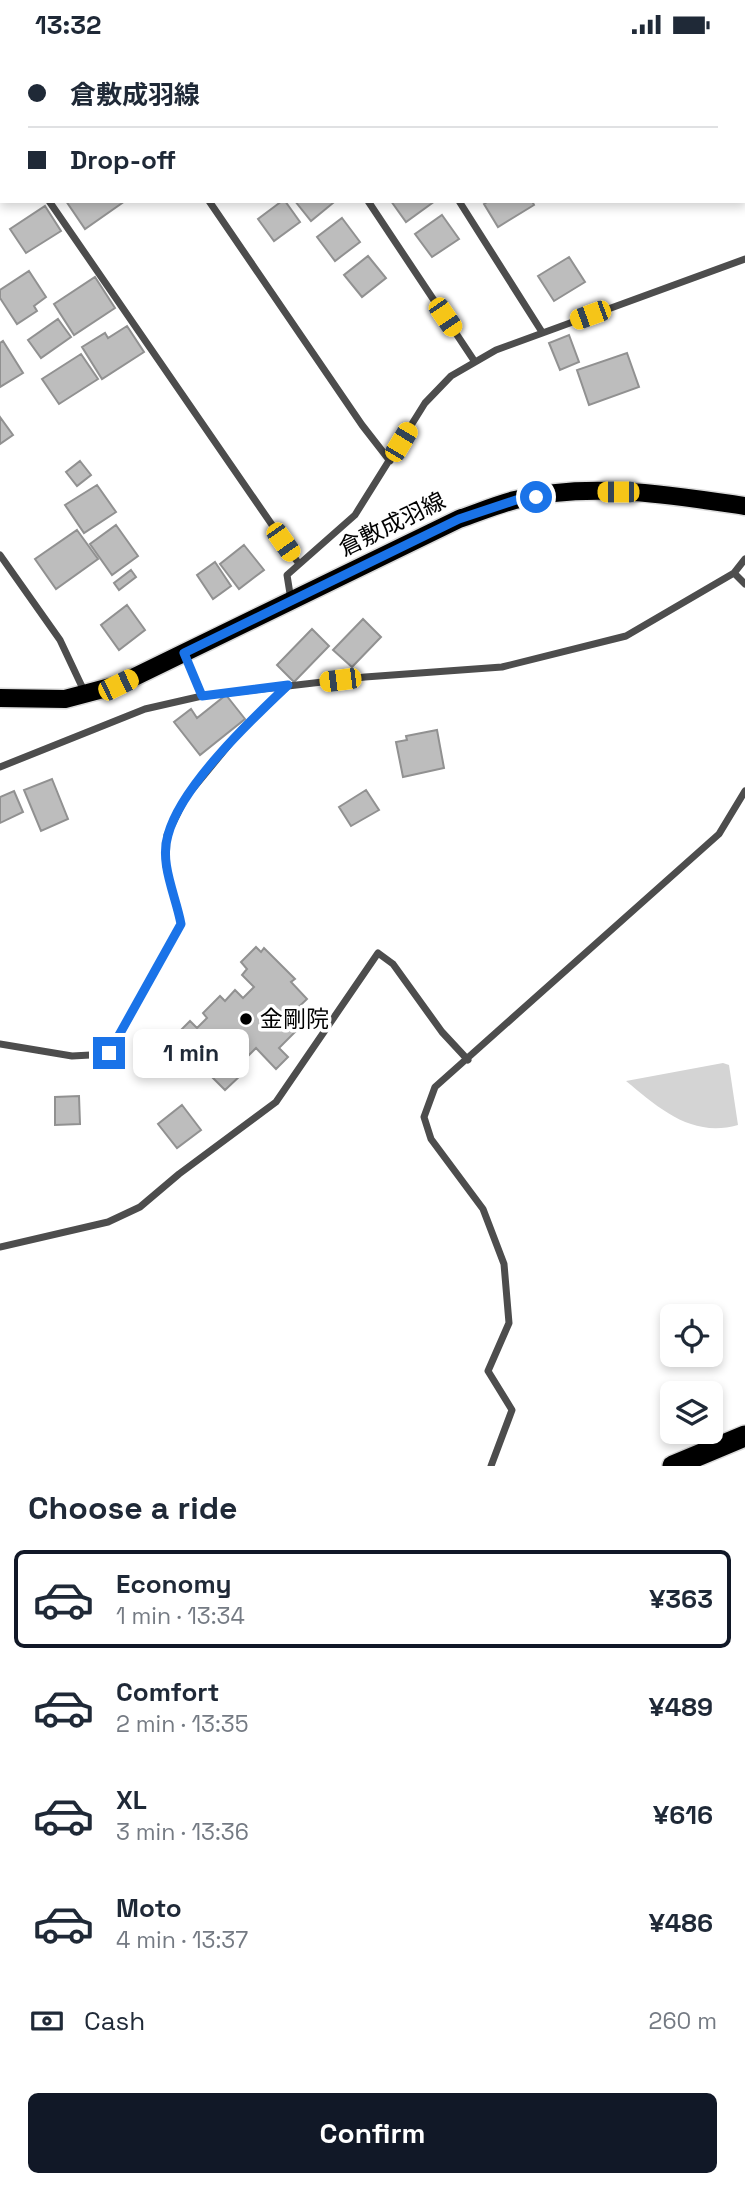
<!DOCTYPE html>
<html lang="en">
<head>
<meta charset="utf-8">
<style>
  :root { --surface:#fff; --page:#f2f2f3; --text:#1f2937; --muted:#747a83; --line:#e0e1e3; --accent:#111827 }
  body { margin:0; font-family:"Space Grotesk","Noto Sans JP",sans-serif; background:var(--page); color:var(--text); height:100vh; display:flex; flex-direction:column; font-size:26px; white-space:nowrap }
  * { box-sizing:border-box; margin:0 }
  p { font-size:23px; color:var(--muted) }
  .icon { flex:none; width:38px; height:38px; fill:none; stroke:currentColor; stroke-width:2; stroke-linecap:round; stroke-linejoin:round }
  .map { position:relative; height:1417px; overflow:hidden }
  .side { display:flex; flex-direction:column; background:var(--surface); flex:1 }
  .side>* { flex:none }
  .banner { position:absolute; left:0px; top:0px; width:746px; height:154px; box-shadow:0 4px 10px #0003; display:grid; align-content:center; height:154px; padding:0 28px; background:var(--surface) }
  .fabs { position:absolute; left:660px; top:1255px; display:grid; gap:14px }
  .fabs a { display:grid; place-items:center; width:63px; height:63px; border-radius:10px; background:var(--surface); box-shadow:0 4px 10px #0003; font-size:35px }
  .end { position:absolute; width:32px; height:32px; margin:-16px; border:9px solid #1a73e8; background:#fff; box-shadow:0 0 0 4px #fff }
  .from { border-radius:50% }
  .bubble { position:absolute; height:49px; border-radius:10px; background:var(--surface); box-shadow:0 4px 10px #0003; font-size:23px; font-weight:700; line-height:49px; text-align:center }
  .car { position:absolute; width:21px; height:42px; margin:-21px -10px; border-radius:9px; box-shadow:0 0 5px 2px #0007; background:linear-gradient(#f5c518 24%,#345 0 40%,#f5c518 0 76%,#345 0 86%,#f5c518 0) }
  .banner b { display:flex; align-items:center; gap:24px; height:66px; font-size:26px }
  .banner b+b { border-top:2px solid var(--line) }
  .banner i { width:18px; height:18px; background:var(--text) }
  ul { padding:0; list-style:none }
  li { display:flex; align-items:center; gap:21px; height:98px; margin:0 14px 10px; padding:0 14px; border:4px solid transparent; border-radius:10px }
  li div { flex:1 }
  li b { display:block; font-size:26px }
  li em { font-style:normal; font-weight:700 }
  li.current { border-color:var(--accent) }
  li>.icon { width:63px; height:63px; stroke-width:1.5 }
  h2 { padding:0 28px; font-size:32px; line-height:84px }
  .pay { display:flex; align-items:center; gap:18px; height:77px; padding:0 28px; font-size:26px }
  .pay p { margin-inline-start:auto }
  .cta { display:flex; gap:14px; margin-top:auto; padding:14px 28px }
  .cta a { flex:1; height:80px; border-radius:10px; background:var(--accent); color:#fff; font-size:28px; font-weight:700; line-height:80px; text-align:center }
  .status { display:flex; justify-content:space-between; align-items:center; height:49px; padding:0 35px; background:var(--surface); direction:ltr }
  .status svg { height:19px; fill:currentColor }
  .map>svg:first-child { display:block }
  .green { fill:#d4d4d4 }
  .building { fill:#bdbdbd; stroke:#919191; stroke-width:2 }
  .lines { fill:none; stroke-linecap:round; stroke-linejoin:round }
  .primary-casing { stroke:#dbdbdb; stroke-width:21 }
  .highway-casing { stroke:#dbdbdb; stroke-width:24 }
  .street { stroke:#4d4d4d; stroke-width:7 }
  .primary { stroke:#000; stroke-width:18 }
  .highway { stroke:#000; stroke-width:21 }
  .route { stroke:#1a73e8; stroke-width:9 }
  .poi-dot { fill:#000; stroke:#fff; stroke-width:2.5 }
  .labels { text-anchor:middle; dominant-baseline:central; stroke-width:7; stroke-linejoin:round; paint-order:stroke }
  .street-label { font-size:23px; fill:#000; stroke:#fff }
  .poi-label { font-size:23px; fill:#000; stroke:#fff; text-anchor:start }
</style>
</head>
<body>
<div class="status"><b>13:32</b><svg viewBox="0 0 49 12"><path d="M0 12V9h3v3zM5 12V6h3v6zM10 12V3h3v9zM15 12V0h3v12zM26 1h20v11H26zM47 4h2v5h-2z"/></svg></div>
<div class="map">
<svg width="745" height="1417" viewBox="0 0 745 1417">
  <rect width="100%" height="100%" fill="#fff"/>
  <path class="green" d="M723 1014 729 1016 738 1076C692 1089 660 1060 626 1032Z"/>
  <path class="building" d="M0 0H30L32 2H2V18Z
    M66 152H125L85 180Z
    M282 152H285L300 173 274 192 258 170Z
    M295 152H331L333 154 311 172Z
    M391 152H435L406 173Z
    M489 152H532L534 156 498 178 484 155Z
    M45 157 61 182 26 204 10 180Z
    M442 166 459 190 432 208 415 185Z
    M342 169 360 193 335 212 317 188Z
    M368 207 386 229 362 248 344 226Z
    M569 208 585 233 554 252 538 227Z
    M29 222 46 248 34 257 37 262 17 275 0 249V241Z
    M95 228 115 259 74 286 54 255Z
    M58 270 71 288 41 309 28 291Z
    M127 277 144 303 102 330 82 298 105 284 108 289Z
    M569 286 579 313 560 321 549 294Z
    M3 292 23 324 0 338V294Z
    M627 304 639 338 589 356 577 321Z
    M81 305 98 330 59 355 42 330Z
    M0 368 13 386 0 395Z
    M80 412 91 426 77 437 66 423Z
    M97 436 116 463 84 484 65 456Z
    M116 476 138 507 112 526 90 495Z
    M77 481 98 510 56 540 35 510Z
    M244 496 264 521 239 540 220 515Z
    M215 513 231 537 213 550 197 526Z
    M131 521 136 528 119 541 114 534Z
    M127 556 145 581 119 601 101 576Z
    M363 570 381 588 352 618 333 601Z
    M312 580 329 597 294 633 277 616Z
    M226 646 245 670 200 706 174 673 191 660 197 669Z
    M437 681 444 719 403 728 396 693 407 691 406 687Z
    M52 730 68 770 41 782 24 741Z
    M366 741 379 761 351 777 339 758Z
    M14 742 23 763 0 774V748Z
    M256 898 261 903 264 899 295 930 291 933 307 950 284 972 295 983 279 999 288 1008 276 1020 256 999 235 1020 241 1026 225 1041 173 989 190 972 197 979 207 969 203 964 220 947 225 952 235 941 243 949 254 938 242 926 247 920 241 913Z
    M79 1047 80 1075 55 1076V1048Z
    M182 1056 201 1081 177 1099 158 1075Z"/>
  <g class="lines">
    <g class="primary-casing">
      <path id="primary" d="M147 2 150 0
        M0 94 2 93
        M0 649 65 650 118 636 459 470C477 464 496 456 515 451 589 432 671 446 745 457"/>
    </g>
    <g class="highway-casing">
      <path id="highway" d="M673 1417 745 1387"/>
    </g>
    <path class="street" d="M106 0 107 2
      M250 0 251 2
      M49 152 299 515
      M209 152 362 376 390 412
      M368 152 475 313
      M459 152 542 283
      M0 506 60 591 85 644
      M734 524 745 535
      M291 551 287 526 355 466 425 354 451 327 496 301 745 210
      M185 606 202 647
      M0 718 145 660 202 647 365 628 502 618 626 587 734 524 745 510
      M0 995 72 1007 109 1005 181 875 166 817 167 786 186 748 242 680 288 637
      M0 1198 108 1173 140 1158 179 1125 276 1053 378 904 393 915 442 983 468 1011
      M491 1417 512 1361 488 1322 509 1274 504 1215 483 1160 431 1090 424 1068 435 1038 719 785 745 742"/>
    <use href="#primary" class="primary"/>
    <use href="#highway" class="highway"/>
  </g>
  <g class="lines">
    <path class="route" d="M109 1004 181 875C176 847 159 814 168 786 181 737 251 671 288 636L202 647 184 604 459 470 516 451 536 448"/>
  </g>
  <circle class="poi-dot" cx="246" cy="970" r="7"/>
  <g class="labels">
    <g class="street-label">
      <text transform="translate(392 475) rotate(-26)">倉敷成羽線</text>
    </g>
    <g class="poi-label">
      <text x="260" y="970">金剛院</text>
    </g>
  </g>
</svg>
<div class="fabs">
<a><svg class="icon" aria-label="locate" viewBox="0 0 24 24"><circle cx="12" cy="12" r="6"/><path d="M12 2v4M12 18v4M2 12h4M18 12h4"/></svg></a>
<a><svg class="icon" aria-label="layers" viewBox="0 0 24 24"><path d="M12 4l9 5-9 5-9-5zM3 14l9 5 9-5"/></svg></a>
</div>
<i class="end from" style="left:536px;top:448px"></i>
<i class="end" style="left:109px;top:1004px"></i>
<div class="bubble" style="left:133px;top:980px;width:116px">1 min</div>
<i class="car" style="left:590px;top:266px;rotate:250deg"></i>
<i class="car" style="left:445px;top:268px;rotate:146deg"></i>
<i class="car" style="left:401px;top:393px;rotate:31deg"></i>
<i class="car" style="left:618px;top:443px;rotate:270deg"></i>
<i class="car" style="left:283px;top:493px;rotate:145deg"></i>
<i class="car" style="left:340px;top:631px;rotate:263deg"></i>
<i class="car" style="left:118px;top:636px;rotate:64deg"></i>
<div class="banner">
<b><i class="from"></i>倉敷成羽線</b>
<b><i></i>Drop-off</b>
</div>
</div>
<section class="side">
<h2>Choose a ride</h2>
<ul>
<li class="current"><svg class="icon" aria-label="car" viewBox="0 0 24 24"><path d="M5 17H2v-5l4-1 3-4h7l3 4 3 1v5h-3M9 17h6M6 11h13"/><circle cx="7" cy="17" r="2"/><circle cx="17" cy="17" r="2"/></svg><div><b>Economy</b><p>1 min · 13:34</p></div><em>¥363</em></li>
<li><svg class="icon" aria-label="car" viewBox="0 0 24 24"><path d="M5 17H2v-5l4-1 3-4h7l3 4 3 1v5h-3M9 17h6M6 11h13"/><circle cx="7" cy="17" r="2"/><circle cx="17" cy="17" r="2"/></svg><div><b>Comfort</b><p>2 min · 13:35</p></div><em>¥489</em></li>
<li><svg class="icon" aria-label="car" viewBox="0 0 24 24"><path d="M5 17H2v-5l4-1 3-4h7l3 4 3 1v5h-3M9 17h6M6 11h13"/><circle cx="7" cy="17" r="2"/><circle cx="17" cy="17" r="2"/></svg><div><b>XL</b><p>3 min · 13:36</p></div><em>¥616</em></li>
<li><svg class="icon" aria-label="car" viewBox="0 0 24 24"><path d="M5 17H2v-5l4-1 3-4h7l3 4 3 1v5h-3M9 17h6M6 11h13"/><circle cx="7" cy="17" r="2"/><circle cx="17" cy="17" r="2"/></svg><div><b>Moto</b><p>4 min · 13:37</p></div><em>¥486</em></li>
</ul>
<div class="pay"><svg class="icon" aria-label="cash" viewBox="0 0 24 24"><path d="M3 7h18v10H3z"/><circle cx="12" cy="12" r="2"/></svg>Cash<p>260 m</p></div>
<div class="cta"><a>Confirm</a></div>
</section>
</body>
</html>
